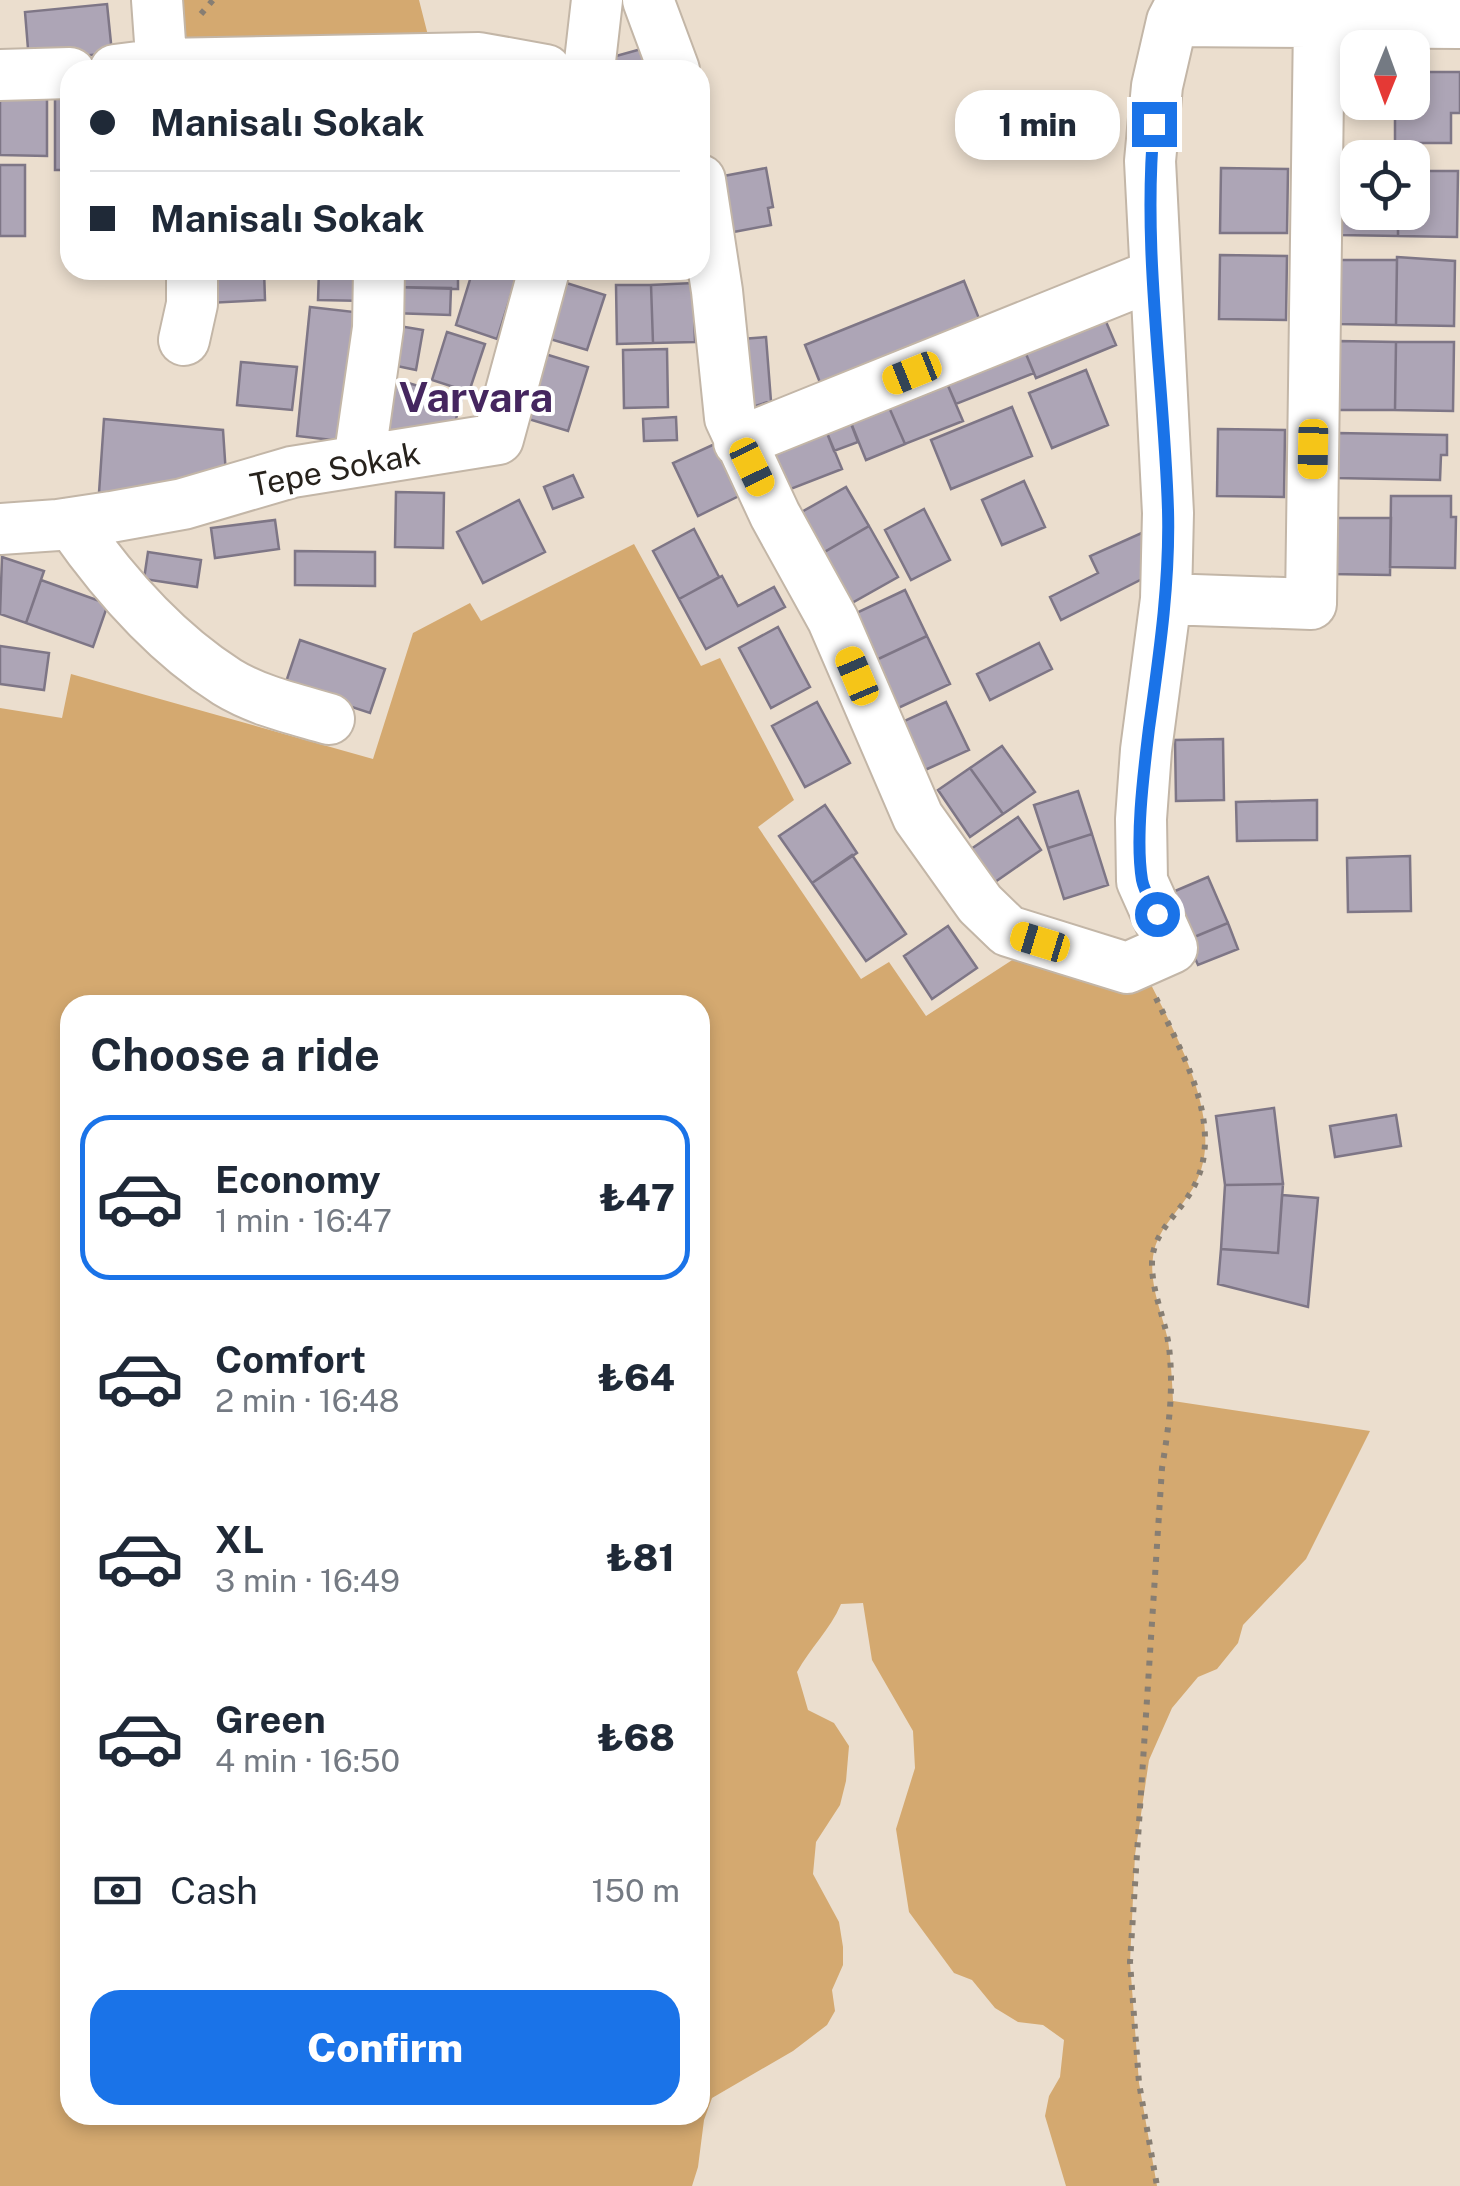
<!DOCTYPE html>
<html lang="en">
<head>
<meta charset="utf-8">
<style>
  :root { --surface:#fff; --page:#f6f6f7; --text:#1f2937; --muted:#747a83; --line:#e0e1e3; --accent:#1a73e8 }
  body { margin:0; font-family:"Public Sans",sans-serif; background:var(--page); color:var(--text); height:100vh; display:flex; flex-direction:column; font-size:38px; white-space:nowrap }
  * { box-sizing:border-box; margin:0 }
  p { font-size:32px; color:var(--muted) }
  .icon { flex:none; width:55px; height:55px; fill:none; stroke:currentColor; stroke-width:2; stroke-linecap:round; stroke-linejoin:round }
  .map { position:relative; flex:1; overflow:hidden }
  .panel { position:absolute; left:60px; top:995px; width:650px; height:1130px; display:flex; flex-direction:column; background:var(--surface); border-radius:30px; box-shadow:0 5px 15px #0003 }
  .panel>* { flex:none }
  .hud { position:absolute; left:60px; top:60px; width:650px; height:220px; border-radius:30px; box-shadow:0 5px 15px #0003; display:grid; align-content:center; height:220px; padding:0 30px; background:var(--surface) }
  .needle { width:65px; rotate:181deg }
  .fabs { position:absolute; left:1340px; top:30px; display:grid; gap:20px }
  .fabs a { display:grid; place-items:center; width:90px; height:90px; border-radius:20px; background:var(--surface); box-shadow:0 5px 15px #0003; font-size:50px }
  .end { position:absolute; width:45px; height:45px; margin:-22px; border:12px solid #1a73e8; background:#fff; box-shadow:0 0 0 5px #fff }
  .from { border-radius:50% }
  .bubble { position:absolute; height:70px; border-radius:30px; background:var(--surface); box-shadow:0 5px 15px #0003; font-size:32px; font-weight:800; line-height:70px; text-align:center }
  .car { position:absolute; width:30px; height:60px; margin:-30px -15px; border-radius:12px; box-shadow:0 0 8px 2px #0007; background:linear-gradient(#f5c518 24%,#345 0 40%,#f5c518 0 76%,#345 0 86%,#f5c518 0) }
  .hud b { display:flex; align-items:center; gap:35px; height:95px; font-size:38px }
  .hud b+b { border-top:2px solid var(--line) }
  .hud i { width:25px; height:25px; background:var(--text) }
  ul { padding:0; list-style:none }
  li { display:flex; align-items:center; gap:30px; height:165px; margin:0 20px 15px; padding:0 10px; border:5px solid transparent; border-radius:30px }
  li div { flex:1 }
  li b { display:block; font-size:38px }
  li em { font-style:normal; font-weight:800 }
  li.on { border-color:var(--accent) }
  li>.icon { width:90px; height:90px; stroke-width:1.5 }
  h2 { padding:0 30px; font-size:45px; line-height:120px }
  .pay { display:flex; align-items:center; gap:25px; height:110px; padding:0 30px; font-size:38px }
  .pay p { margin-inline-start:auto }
  .cta { display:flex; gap:20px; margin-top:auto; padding:20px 30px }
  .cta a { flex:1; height:115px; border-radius:30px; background:var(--accent); color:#fff; font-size:40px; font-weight:800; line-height:115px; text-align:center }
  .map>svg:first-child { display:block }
  .green { fill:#d4a970; fill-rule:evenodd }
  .building { fill:#ada5b6; stroke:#7e7686; stroke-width:2.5 }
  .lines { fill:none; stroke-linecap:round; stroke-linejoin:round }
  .minor-casing { stroke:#c3b6a7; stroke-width:54 }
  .path { stroke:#877e73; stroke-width:6; stroke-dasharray:5 8; stroke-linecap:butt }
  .minor { stroke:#fff; stroke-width:50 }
  .route { stroke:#1a73e8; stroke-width:12 }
  .labels { text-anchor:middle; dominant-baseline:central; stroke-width:8; stroke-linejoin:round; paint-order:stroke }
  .street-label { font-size:32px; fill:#27221c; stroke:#fff }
  .district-label { font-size:42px; font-weight:bold; fill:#45265f; stroke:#fff }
</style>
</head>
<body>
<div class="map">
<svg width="1460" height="2186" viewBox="0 0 1460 2186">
  <rect width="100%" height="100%" fill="#ebdece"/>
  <path class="green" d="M157 0H419L434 59 162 64Z
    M634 544 701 666 720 658 794 800 758 827 861 979 889 962 926 1016 1040 942 1140 962C1167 1020 1226 1114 1198 1178 1186 1207 1157 1225 1153 1257 1149 1285 1162 1313 1168 1340 1171 1360 1172 1381 1173 1401L1370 1431 1306 1559 1243 1625 1238 1643 1217 1669 1198 1677 1172 1708 1149 1760 1135 1855 1130 1962 1139 2083 1157 2186H1066L1045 2116 1049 2096 1060 2077 1064 2040 1043 2025 1018 2022 995 2008 972 1980 954 1973 909 1912 896 1829 915 1768 913 1731 872 1660 863 1603 841 1604C830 1630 810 1648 797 1672L808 1710 834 1723 849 1746 846 1781 840 1805 816 1842 813 1874 839 1922 843 1947V1965L832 1990 835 2011 827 2025 793 2051 712 2098 704 2120 698 2167 692 2186H0V708L62 718 71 674 373 759 413 633 470 603 481 621ZM70 1005H700V2115H70Z"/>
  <path class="building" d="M107 4 112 53 29 61 25 12Z
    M652 46 659 70H610L609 58Z
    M1412 72H1460V113H1451V143H1395V102H1412Z
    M55 86H70V170H55Z
    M0 95H47V156L0 155Z
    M0 165H25V236H0Z
    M766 168 773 207 768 208 771 225 723 234 713 178Z
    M1221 168 1288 169 1287 233H1220Z
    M1340 170H1358V212H1398V236L1339 235Z
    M1412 171H1458L1457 237 1398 236V212H1412Z
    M1220 255 1287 256 1286 320 1219 319Z
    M1397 257 1455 261 1454 326 1396 325Z
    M1339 260H1397L1396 325 1338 324Z
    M206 270H264L265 300 208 303Z
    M319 270H366V301L318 300Z
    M390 270H458V289L393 287Z
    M473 270H486L516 279 497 339 456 325Z
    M560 281 605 295 587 350 543 337Z
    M964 281 980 321 821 385 805 345Z
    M693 283 695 342 653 343 651 285Z
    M616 285H651L653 343 617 344Z
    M393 287 451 288 450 315 392 313Z
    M310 307 363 313 350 442 297 436Z
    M1101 310 1116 345 1036 378 1021 342Z
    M399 326 423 330 416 370 392 365Z
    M447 332 485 344 469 392 432 380Z
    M766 337 771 401 746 409 742 339Z
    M1338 341 1396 342 1395 410H1337Z
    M1021 342 1034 373 956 404 943 374Z
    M1396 342H1454L1453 411 1395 410Z
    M667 349 668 407 624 408 623 350Z
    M545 354 588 367 568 431 525 418Z
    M241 362 297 367 292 410 237 405Z
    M1086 370 1108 425 1052 448 1029 393Z
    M943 374 963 421 905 444 885 398Z
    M395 379 462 399 451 435 376 438Z
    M885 398 905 444 866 460 847 413Z
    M1012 407 1032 456 951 489 931 440Z
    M847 413 858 442 834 451 823 423Z
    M676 417 677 440 644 441 643 419Z
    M104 419 223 430 226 475 178 490 99 493Z
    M823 423 842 469 783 492 765 447Z
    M1218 429 1285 430 1284 497 1217 496Z
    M1337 433 1447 435V455H1441L1440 480 1336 478Z
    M717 443 741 495 698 516 673 463Z
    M573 475 583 497 553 509 544 487Z
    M1024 481 1045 527 1002 545 982 500Z
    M846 487 869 526 821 554 798 514Z
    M396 492 444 493 443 548 395 547Z
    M1391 496H1451V517H1456L1455 568 1390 567Z
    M519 500 545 552 483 583 457 532Z
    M924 509 950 560 911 580 885 530Z
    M1332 518H1391L1390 575 1331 574Z
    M275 520 279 549 215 558 211 528Z
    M869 526 898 577 850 604 821 554Z
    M694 529 719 577 679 599 653 551Z
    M1144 532 1146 577 1061 620 1050 597 1098 573 1090 556Z
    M295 551 375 552V586L295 585Z
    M148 552 201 560 197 587 144 579Z
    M2 557 44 571 26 623 0 614Z
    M722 576 738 606 774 587 785 607 706 649 679 599Z
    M41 580 108 604 93 647 26 623Z
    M905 590 927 636 874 661 852 615Z
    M778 627 810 687 771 708 739 648Z
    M927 636 950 684 896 709 874 661Z
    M300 640 385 669 370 713 285 685Z
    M1039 643 1052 669 990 700 977 674Z
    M0 646 49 653 44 690 0 684Z
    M817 702 850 763 805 787 772 726Z
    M946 702 969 750 925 770 902 722Z
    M1223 739 1224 800 1176 801 1175 740Z
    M1002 746 1035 792 1003 814 970 768Z
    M970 768 1003 814 970 837 938 790Z
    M1078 791 1092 834 1048 848 1034 805Z
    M1317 800V840L1237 841 1236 802Z
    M825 805 857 853 812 883 779 836Z
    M1018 817 1041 850 995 882 971 849Z
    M1092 834 1108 885 1064 899 1048 848Z
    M852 855 906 934 866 961 812 883Z
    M1410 856 1411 911 1348 912 1347 858Z
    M1208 877 1228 923 1187 940 1168 894Z
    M1228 923 1238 949 1198 965 1187 940Z
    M948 926 977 968 932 999 904 956Z
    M1274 1108 1283 1184 1225 1185 1216 1116Z
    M1396 1115 1401 1146 1335 1157 1330 1126Z
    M1283 1184 1278 1253 1221 1249 1225 1185Z
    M1282 1195 1318 1198 1308 1307 1218 1284 1221 1249 1278 1253Z"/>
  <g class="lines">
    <g class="minor-casing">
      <path id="minor" d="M157 0 162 70
        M648 0 674 70
        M1172 21 1460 23
        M115 70 162 64 479 58 546 70
        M589 70 597 0
        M0 75 70 73
        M700 180 717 291 730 418 775 515 833 620 918 817 980 904 1008 931 1127 968 1172 948 1142 881 1141 819 1146 750 1166 599 1168 513 1150 161 1157 86 1172 21 1183 0
        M184 340 192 304V270
        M739 442 1154 275
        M359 461 378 328 379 270
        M71 523C113 583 164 642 227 682 258 701 295 709 329 719
        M0 529 58 525 111 517 183 504 292 472 498 439 544 270
        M1166 599 1311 604 1319 22"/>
    </g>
    <path class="path" d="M201 14 213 0
      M1156 998C1184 1058 1231 1135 1187 1198 1172 1220 1152 1236 1152 1264 1152 1293 1165 1318 1169 1347 1174 1389 1169 1426 1162 1468L1130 1962 1139 2083 1157 2186"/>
    <use href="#minor" class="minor"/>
  </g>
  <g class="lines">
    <path class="route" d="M1154 124C1142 251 1164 382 1168 510 1170 583 1159 656 1149 728 1144 770 1135 838 1142 880 1144 891 1152 904 1157 914"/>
  </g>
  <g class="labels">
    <g class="street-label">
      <text transform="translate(335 469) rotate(-11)">Tepe Sokak</text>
    </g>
    <g class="district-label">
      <text x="476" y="396">Varvara</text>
    </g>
  </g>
</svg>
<div class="fabs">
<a><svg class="needle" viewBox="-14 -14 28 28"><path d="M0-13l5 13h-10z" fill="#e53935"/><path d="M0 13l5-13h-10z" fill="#747a83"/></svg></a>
<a><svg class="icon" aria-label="locate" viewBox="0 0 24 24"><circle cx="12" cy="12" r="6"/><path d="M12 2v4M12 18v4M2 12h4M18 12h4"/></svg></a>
</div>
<i class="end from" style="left:1157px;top:914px"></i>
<i class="end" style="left:1154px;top:124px"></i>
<div class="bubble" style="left:955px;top:90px;width:165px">1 min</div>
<i class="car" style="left:912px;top:373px;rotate:248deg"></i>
<i class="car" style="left:1313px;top:449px;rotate:181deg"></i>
<i class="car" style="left:752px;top:467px;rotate:154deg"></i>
<i class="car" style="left:857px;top:676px;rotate:337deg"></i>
<i class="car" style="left:1040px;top:942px;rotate:287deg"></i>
<div class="hud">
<b><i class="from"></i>Manisalı Sokak</b>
<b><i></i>Manisalı Sokak</b>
</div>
<section class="panel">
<h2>Choose a ride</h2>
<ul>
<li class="on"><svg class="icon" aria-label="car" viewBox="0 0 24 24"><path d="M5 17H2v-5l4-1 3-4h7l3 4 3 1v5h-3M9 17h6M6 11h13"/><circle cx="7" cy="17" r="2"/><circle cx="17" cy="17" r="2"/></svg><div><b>Economy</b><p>1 min · 16:47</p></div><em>₺47</em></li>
<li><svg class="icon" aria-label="car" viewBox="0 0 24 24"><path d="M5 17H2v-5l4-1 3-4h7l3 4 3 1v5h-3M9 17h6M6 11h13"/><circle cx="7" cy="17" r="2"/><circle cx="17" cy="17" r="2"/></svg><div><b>Comfort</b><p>2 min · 16:48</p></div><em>₺64</em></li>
<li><svg class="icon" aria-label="car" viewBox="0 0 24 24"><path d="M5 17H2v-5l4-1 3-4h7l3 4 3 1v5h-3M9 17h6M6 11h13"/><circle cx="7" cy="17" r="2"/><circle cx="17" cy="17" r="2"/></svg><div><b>XL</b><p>3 min · 16:49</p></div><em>₺81</em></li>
<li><svg class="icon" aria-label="car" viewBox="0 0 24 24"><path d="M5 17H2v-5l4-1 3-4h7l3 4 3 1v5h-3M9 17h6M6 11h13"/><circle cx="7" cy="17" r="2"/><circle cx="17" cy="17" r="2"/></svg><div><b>Green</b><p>4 min · 16:50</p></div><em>₺68</em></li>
</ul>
<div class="pay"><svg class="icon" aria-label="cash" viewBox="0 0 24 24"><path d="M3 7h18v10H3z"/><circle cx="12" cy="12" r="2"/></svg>Cash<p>150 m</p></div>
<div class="cta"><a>Confirm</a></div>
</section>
</div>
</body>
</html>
